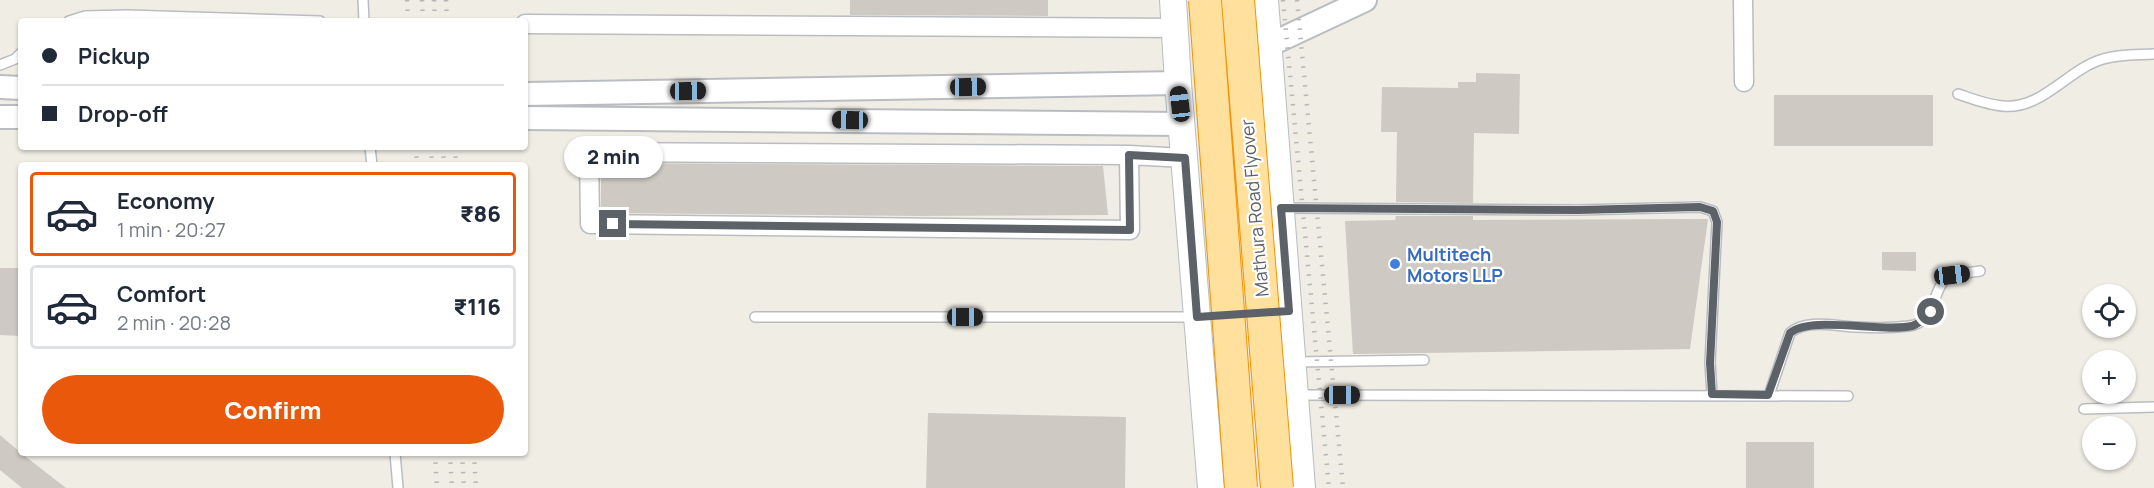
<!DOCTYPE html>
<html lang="en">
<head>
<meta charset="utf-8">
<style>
  :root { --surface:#fff; --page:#f6f6f7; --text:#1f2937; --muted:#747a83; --line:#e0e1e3; --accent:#ea580c }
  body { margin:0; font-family:Manrope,sans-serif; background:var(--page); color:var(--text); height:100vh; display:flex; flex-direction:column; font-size:22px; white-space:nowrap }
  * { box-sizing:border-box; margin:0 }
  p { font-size:20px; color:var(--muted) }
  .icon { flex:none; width:33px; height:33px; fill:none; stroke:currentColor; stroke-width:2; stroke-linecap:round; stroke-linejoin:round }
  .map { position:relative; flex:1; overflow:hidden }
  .side { position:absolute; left:18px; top:162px; width:510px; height:294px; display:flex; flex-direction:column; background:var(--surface); border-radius:6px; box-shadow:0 2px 4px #0004 }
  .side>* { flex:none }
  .top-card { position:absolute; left:18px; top:18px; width:510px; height:132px; border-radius:6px; box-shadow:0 2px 4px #0004; display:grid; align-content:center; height:132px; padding:0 24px; background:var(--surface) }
  .fabs { position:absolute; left:2082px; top:284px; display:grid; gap:12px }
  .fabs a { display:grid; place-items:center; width:54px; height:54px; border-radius:50%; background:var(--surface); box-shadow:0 2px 4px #0004; font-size:30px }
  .end { position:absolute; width:27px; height:27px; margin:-14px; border:8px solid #5c6267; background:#fff; box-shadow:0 0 0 3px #fff }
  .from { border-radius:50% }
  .bubble { position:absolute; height:42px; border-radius:21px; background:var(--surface); box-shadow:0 2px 4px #0004; font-size:20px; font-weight:800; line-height:42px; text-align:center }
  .car { position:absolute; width:18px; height:36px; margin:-18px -9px; border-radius:8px; box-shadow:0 0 4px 2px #0007; background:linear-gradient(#222 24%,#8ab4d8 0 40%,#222 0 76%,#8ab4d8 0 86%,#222 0) }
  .top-card b { display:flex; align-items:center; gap:21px; height:57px; font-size:22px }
  .top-card b+b { border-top:2px solid var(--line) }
  .top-card i { width:15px; height:15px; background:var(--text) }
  ul { padding:10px 0 0; list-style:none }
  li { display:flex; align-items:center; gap:18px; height:84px; margin:0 12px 9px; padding:0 12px; border:3px solid var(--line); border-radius:6px }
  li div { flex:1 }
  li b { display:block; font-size:22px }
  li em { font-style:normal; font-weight:800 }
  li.active { border-color:var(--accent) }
  li>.icon { width:54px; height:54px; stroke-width:1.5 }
  .action { display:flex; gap:12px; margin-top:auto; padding:12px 24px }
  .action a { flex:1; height:69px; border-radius:36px; background:var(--accent); color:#fff; font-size:24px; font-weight:800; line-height:69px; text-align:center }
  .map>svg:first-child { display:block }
  .building { fill:#cec9c3 }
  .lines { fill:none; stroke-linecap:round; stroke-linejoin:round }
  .service-casing { stroke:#b9bdc2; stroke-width:12 }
  .minor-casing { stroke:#b9bdc2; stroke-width:21 }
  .tertiary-casing { stroke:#b9bdc2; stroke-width:26 }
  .secondary-casing { stroke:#b8bdc2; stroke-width:28 }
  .service { stroke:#fff; stroke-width:9 }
  .minor { stroke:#fff; stroke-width:18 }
  .tertiary { stroke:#fff; stroke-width:22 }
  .secondary { stroke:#fff; stroke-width:26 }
  .rail { stroke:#b6b7b8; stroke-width:4.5; stroke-dasharray:1.5 8; stroke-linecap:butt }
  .trunk-bridge-casing { stroke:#f59000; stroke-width:34; stroke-linecap:butt }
  .trunk-bridge { stroke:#ffe09c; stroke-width:32 }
  .route { stroke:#5c6267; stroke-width:8 }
  .shop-dot { fill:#3f7fe0; stroke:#fff; stroke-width:2 }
  .labels { text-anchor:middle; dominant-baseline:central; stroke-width:4.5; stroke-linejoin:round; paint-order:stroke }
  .street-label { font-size:18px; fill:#5c6267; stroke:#fff }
  .shop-label { font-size:18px; font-weight:bold; fill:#366cbe; stroke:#fff; text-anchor:start }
</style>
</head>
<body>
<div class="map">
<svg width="2154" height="488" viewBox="0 0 2154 488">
  <rect width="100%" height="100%" fill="#f0ede4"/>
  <path class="building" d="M850 0H1048V16L850 15Z
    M1476 73 1520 74 1519 134 1474 133 1473 203 1396 202 1397 132H1381L1382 87 1458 88V82H1476Z
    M1774 95H1933V146H1774Z
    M601 163 1103 166 1108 215 917 216 601 213Z
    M1396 216H1473V220L1708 219 1690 349 1353 354 1345 221 1395 220Z
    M1882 252H1916V271L1882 270Z
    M0 268H21V336L0 335Z
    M928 413 1126 417 1125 488H926Z
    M0 435 21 453 66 488H22L0 470Z
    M1746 442H1814V488H1746Z"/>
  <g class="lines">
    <g class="service-casing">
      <path id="service" d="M363 0 364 21
        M69 21 85 16 127 15 320 21
        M0 65 15 59 21 53
        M1958 94C1973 99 1988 105 2003 106 2042 110 2068 69 2103 59 2119 54 2137 55 2154 54
        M370 147 372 165
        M1282 208 1578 210 1700 207 1713 211 1717 222 1710 363 1712 394
        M755 317H1195
        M1294 362 1424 360
        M1297 395 1848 396
        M1769 395 1790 333C1807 318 1838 327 1858 327 1874 328 1893 328 1909 326 1939 322 1931 282 1952 275 1960 272 1971 273 1980 271
        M2084 409 2154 407
        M395 453 398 488"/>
    </g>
    <g class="minor-casing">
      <path id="minor" d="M1743 0 1744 82
        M525 24 1175 28
        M1129 155 589 152 590 224 1130 230 1129 155 1185 158"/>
    </g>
    <g class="tertiary-casing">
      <path id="tertiary" d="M1269 45 1365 0
        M0 87 21 88
        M525 94 1178 83
        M0 117H21
        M525 118 1182 124"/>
    </g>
    <g class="secondary-casing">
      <path id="secondary" d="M1173 0 1178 83 1211 488
        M1265 0 1302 488"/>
    </g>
    <use href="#service" class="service"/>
    <use href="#minor" class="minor"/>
    <use href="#tertiary" class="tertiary"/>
    <use href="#secondary" class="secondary"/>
    <path class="rail" d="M407 0 408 21
      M422 0 423 21
      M434 0 435 21
      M446 0 447 21
      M1283 0 1329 488
      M1297 0 1343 488
      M416 147 417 165
      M431 147 432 165
      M443 147 444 165
      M455 147 456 165
      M435 453 437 488
      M450 453 452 488
      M462 453 464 488
      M474 453 476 488"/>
    <g class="trunk-bridge-casing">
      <path id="trunk-bridge" d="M1205 0 1241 488
        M1238 0 1277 488"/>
    </g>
    <use href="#trunk-bridge" class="trunk-bridge"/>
  </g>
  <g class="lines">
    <path class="route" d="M613 224 1130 230 1129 155 1185 158 1197 317 1289 311 1281 208 1578 210 1700 207 1713 211 1717 222 1710 363 1712 394 1768 395 1790 333C1810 315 1883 333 1912 326 1920 324 1925 317 1931 312"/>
  </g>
  <circle class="shop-dot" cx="1395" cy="264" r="6"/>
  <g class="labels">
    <g class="street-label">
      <text transform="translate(1254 208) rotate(-95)">Mathura Road Flyover</text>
    </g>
    <g class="shop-label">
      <text x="1407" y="254">Multitech<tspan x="1407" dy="21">Motors LLP</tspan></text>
    </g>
  </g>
</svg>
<div class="fabs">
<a><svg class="icon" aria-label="locate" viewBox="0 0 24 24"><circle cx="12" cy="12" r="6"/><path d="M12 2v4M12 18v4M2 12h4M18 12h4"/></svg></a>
<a>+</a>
<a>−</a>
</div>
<i class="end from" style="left:1931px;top:312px"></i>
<i class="end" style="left:613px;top:224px"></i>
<div class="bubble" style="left:564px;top:136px;width:99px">2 min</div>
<i class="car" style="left:968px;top:87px;rotate:89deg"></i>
<i class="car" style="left:688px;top:91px;rotate:89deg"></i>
<i class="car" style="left:1180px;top:104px;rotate:353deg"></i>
<i class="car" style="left:850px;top:120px;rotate:271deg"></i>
<i class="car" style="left:1952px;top:275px;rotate:83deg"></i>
<i class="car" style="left:965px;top:317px;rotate:90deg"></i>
<i class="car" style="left:1342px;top:395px;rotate:90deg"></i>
<div class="top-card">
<b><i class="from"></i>Pickup</b>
<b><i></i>Drop-off</b>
</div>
<section class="side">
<ul>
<li class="active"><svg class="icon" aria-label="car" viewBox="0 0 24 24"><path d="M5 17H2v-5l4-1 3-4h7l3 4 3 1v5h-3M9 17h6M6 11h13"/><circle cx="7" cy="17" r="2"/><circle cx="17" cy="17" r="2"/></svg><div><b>Economy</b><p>1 min · 20:27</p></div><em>₹86</em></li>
<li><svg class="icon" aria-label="car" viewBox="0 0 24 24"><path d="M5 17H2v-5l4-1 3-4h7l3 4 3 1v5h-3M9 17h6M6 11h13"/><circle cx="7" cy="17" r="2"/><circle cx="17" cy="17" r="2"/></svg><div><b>Comfort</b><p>2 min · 20:28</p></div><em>₹116</em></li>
</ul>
<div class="action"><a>Confirm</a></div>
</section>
</div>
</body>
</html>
